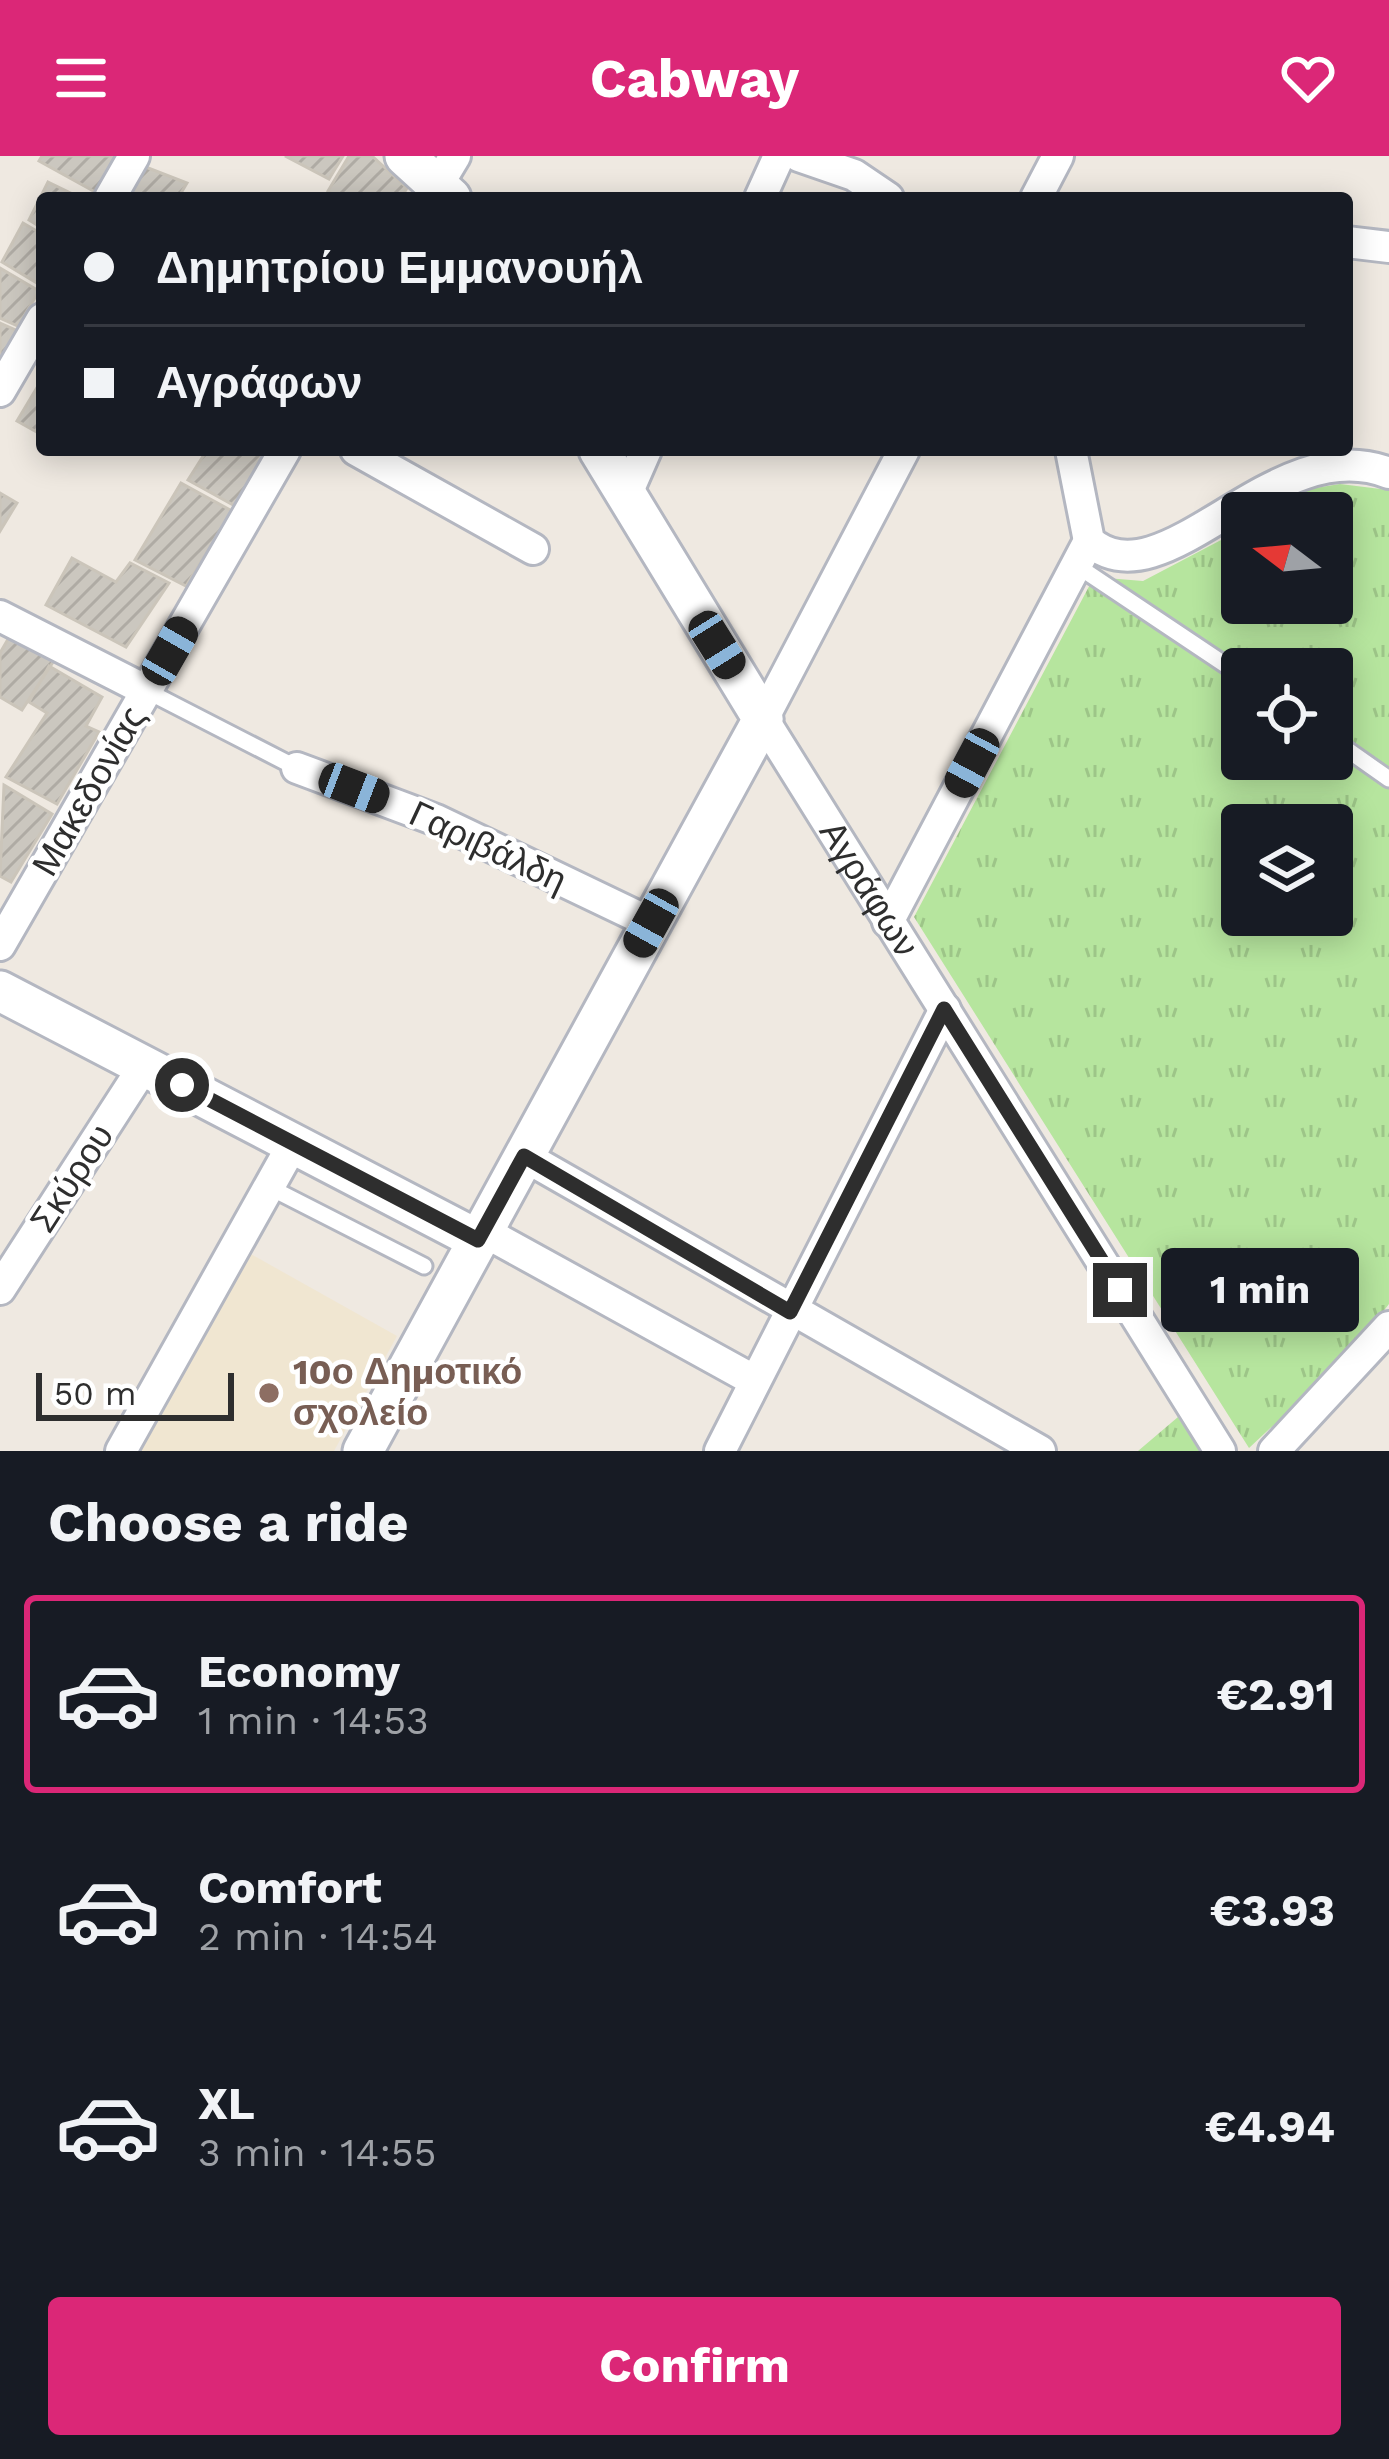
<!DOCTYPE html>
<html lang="en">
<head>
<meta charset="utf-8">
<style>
  :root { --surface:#171b24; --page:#242831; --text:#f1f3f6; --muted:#9ea1a6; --line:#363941; --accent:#db2777 }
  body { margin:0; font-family:"Work Sans",sans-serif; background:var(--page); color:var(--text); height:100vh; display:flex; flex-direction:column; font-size:45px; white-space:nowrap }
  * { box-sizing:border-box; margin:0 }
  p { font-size:39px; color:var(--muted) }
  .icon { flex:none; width:66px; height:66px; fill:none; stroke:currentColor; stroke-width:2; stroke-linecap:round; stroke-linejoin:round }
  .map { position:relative; height:1295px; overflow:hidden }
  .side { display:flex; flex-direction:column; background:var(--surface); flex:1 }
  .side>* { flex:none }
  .banner { position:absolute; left:36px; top:36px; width:1317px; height:264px; border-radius:12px; box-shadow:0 6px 30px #0003; display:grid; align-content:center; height:264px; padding:0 48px; background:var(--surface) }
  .needle { width:78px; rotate:286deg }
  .controls { position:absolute; left:1221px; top:336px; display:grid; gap:24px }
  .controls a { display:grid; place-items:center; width:132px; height:132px; border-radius:12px; background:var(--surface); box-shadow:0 6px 30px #0003; font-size:60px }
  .scale { position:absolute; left:36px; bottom:30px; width:198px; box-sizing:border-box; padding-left:12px; border:6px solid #2e2e2e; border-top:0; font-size:33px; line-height:42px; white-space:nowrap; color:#2e2e2e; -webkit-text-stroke:9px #fff; paint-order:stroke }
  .end { position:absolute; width:54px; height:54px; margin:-27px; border:15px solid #2e2e2e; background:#fff; box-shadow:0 0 0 6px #fff }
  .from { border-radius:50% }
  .bubble { position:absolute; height:84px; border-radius:12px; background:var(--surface); box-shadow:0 6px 30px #0003; font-size:39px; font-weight:700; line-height:84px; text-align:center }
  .car { position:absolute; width:36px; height:72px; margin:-36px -18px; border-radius:15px; box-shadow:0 0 9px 3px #0007; background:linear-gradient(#222 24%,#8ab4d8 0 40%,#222 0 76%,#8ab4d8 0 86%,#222 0) }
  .banner b { display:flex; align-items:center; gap:42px; height:114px; font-size:45px }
  .banner b+b { border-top:3px solid var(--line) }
  .banner i { width:30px; height:30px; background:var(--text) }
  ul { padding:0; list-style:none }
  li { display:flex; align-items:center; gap:36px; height:198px; margin:0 24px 18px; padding:0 24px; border:6px solid transparent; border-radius:12px }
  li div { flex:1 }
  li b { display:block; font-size:45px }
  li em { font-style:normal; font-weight:700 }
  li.active { border-color:var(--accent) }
  li>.icon { width:108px; height:108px; stroke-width:1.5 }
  h2 { padding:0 48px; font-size:54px; line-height:144px }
  .action { display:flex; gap:24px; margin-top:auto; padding:24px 48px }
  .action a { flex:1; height:138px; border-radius:12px; background:var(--accent); color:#fff; font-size:48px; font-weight:700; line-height:138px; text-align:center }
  header { display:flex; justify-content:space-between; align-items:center; height:156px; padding:0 48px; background:var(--accent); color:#fff; font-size:54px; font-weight:700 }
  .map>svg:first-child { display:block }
  .education { fill:#f0e6d1 }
  .grass { fill:url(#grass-tufts); fill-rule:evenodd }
  .building { fill:url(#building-hatch); stroke:#cbc5ba; stroke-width:3 }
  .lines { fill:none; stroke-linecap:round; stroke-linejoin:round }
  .service-casing { stroke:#b4b7c1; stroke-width:21 }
  .minor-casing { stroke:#b4b7c1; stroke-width:36 }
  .tertiary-casing { stroke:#b4b7c1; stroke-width:45 }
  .service { stroke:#fff; stroke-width:15 }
  .minor { stroke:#fff; stroke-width:30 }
  .tertiary { stroke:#fff; stroke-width:39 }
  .route { stroke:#2e2e2e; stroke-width:15 }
  .education-dot { fill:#8d6e63; stroke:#fff; stroke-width:4.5 }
  .labels { text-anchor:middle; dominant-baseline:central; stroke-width:9; stroke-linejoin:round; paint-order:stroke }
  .street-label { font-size:36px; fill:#2e2e2e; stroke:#fff }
  .education-label { font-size:36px; font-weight:bold; fill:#785e54; stroke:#fff; text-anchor:start }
</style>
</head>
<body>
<header><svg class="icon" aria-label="menu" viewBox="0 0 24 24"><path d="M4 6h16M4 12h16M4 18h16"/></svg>Cabway<svg class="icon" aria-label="heart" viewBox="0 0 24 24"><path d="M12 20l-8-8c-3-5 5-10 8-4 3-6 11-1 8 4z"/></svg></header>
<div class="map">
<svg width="1389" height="1295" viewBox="0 0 1389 1295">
  <defs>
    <pattern id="grass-tufts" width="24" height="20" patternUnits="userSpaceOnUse" patternTransform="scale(3)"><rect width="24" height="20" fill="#b6e59e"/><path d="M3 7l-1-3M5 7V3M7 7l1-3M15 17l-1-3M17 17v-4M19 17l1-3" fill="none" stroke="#9dc588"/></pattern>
    <pattern id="building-hatch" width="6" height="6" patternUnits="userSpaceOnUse" patternTransform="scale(3)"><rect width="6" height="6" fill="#cbc7bf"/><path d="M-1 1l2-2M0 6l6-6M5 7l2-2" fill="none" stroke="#afaba4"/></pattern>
  </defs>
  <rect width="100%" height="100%" fill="#efe9e1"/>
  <path class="education" d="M249 1097 397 1180 334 1295H140Z"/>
  <path class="grass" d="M1340 328 1389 334V1148L1351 1197 1249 1292 914 761 1094 421 1143 425 1242 373V447H1332V357H1257L1303 334ZM1242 513H1332V603H1242ZM1242 669H1332V759H1242Z
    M1178 1261 1200 1295H1138Z"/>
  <path class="building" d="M42 0H120L97 37 39 5Z
    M285 0H343L329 23Z
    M349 0H372L407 32 401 42H338L328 35Z
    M143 10 187 27 178 42H126Z
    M48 26 81 42H42V72L29 64Z
    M23 67 42 78V130L2 106Z
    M0 112 39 135 18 170 0 162Z
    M0 167 20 176 0 210Z
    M41 225 42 226V279L17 265Z
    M207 294 267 297 235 350 188 324Z
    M181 327 232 355 186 430 135 404Z
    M0 337 17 347 0 375Z
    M72 402 116 426 130 407 169 427 126 491 46 449Z
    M11 478 55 503 22 554 0 541V497Z
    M49 510 102 541 86 570 99 576 57 648 6 621 47 557 29 546Z
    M4 629 52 658 11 726 0 720Z"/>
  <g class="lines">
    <g class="service-casing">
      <path id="service" d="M1076 409 1242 520
        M147 535 297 612
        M1332 583 1389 623
        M269 1031 424 1110"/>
    </g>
    <g class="minor-casing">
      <g id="minor">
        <path d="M799 0 854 19 888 42"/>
        <path d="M437 30 455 0"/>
        <path d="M110 42 134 0"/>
        <path d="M760 42 779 0"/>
        <path d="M1036 42 1058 0"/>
        <path d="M1347 86 1389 91"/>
        <path d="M0 235 42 163"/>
        <path d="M356 294 533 393"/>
        <path id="s1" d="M904 294 763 563 1220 1295"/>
        <path d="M1071 294 1089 385C1165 451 1274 271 1389 317"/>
        <path d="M625 342 646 294"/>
        <path d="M0 460 147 535"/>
        <path d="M297 612 436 664 651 767"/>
        <path d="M888 766 1089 385"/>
        <path d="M0 789 285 294"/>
        <path d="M524 1000 1040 1295"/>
        <path d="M483 1075 755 1225"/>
        <path d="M0 1133 144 910"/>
        <path d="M121 1295 293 988"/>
        <path d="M720 1295 945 853"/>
        <path d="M1274 1295 1389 1171"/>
      </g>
    </g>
    <g class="tertiary-casing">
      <path id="tertiary" d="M405 0 451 42
        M0 835 478 1084
        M363 1295 763 563 599 294"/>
    </g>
    <use href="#service" class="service"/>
    <use href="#minor" class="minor"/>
    <use href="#tertiary" class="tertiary"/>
  </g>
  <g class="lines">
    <path class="route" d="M182 929 478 1084 524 1000 790 1156 944 853 1120 1134"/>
  </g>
  <circle class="education-dot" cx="269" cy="1237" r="12"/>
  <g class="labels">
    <g class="street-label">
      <text transform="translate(89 635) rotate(-60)">Μακεδονίας</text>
      <text transform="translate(488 691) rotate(25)">Γαριβάλδη</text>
      <text stroke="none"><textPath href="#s1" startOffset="504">Αγράφων</textPath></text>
      <text transform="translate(72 1022) rotate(-57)">Σκύρου</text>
    </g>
    <g class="education-label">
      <text x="293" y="1216">10ο Δημοτικό<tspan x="293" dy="41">σχολείο</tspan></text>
    </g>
  </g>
</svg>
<div class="controls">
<a><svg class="needle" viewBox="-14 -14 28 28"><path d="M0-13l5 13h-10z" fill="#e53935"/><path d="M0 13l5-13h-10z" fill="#9ea1a6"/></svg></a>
<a><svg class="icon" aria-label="locate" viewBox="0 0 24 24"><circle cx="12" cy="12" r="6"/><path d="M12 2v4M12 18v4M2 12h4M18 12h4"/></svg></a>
<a><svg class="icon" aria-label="layers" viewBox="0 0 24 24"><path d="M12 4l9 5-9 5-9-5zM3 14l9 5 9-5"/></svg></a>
</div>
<div class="scale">50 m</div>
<i class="end from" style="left:182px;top:929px"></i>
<i class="end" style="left:1120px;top:1134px"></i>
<div class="bubble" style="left:1161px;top:1092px;width:198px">1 min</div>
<i class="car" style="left:717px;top:489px;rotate:148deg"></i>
<i class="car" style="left:170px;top:495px;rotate:30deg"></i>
<i class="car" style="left:972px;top:607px;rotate:208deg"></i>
<i class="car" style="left:354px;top:632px;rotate:111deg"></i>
<i class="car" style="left:651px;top:767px;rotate:209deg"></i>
<div class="banner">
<b><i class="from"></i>Δημητρίου Εμμανουήλ</b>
<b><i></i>Αγράφων</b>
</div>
</div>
<section class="side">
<h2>Choose a ride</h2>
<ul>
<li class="active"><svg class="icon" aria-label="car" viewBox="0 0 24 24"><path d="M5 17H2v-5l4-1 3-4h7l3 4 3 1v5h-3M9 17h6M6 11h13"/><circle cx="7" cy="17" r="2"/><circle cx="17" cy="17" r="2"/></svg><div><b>Economy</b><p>1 min · 14:53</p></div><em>€2.91</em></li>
<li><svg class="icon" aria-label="car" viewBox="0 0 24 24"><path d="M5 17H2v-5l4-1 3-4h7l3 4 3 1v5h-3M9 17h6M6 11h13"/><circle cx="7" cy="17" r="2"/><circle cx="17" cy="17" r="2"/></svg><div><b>Comfort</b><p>2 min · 14:54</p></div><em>€3.93</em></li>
<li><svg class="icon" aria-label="car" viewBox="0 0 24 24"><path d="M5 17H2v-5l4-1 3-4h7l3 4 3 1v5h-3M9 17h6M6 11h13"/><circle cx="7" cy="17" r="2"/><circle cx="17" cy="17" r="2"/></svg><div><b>XL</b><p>3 min · 14:55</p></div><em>€4.94</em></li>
</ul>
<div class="action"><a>Confirm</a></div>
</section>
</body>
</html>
